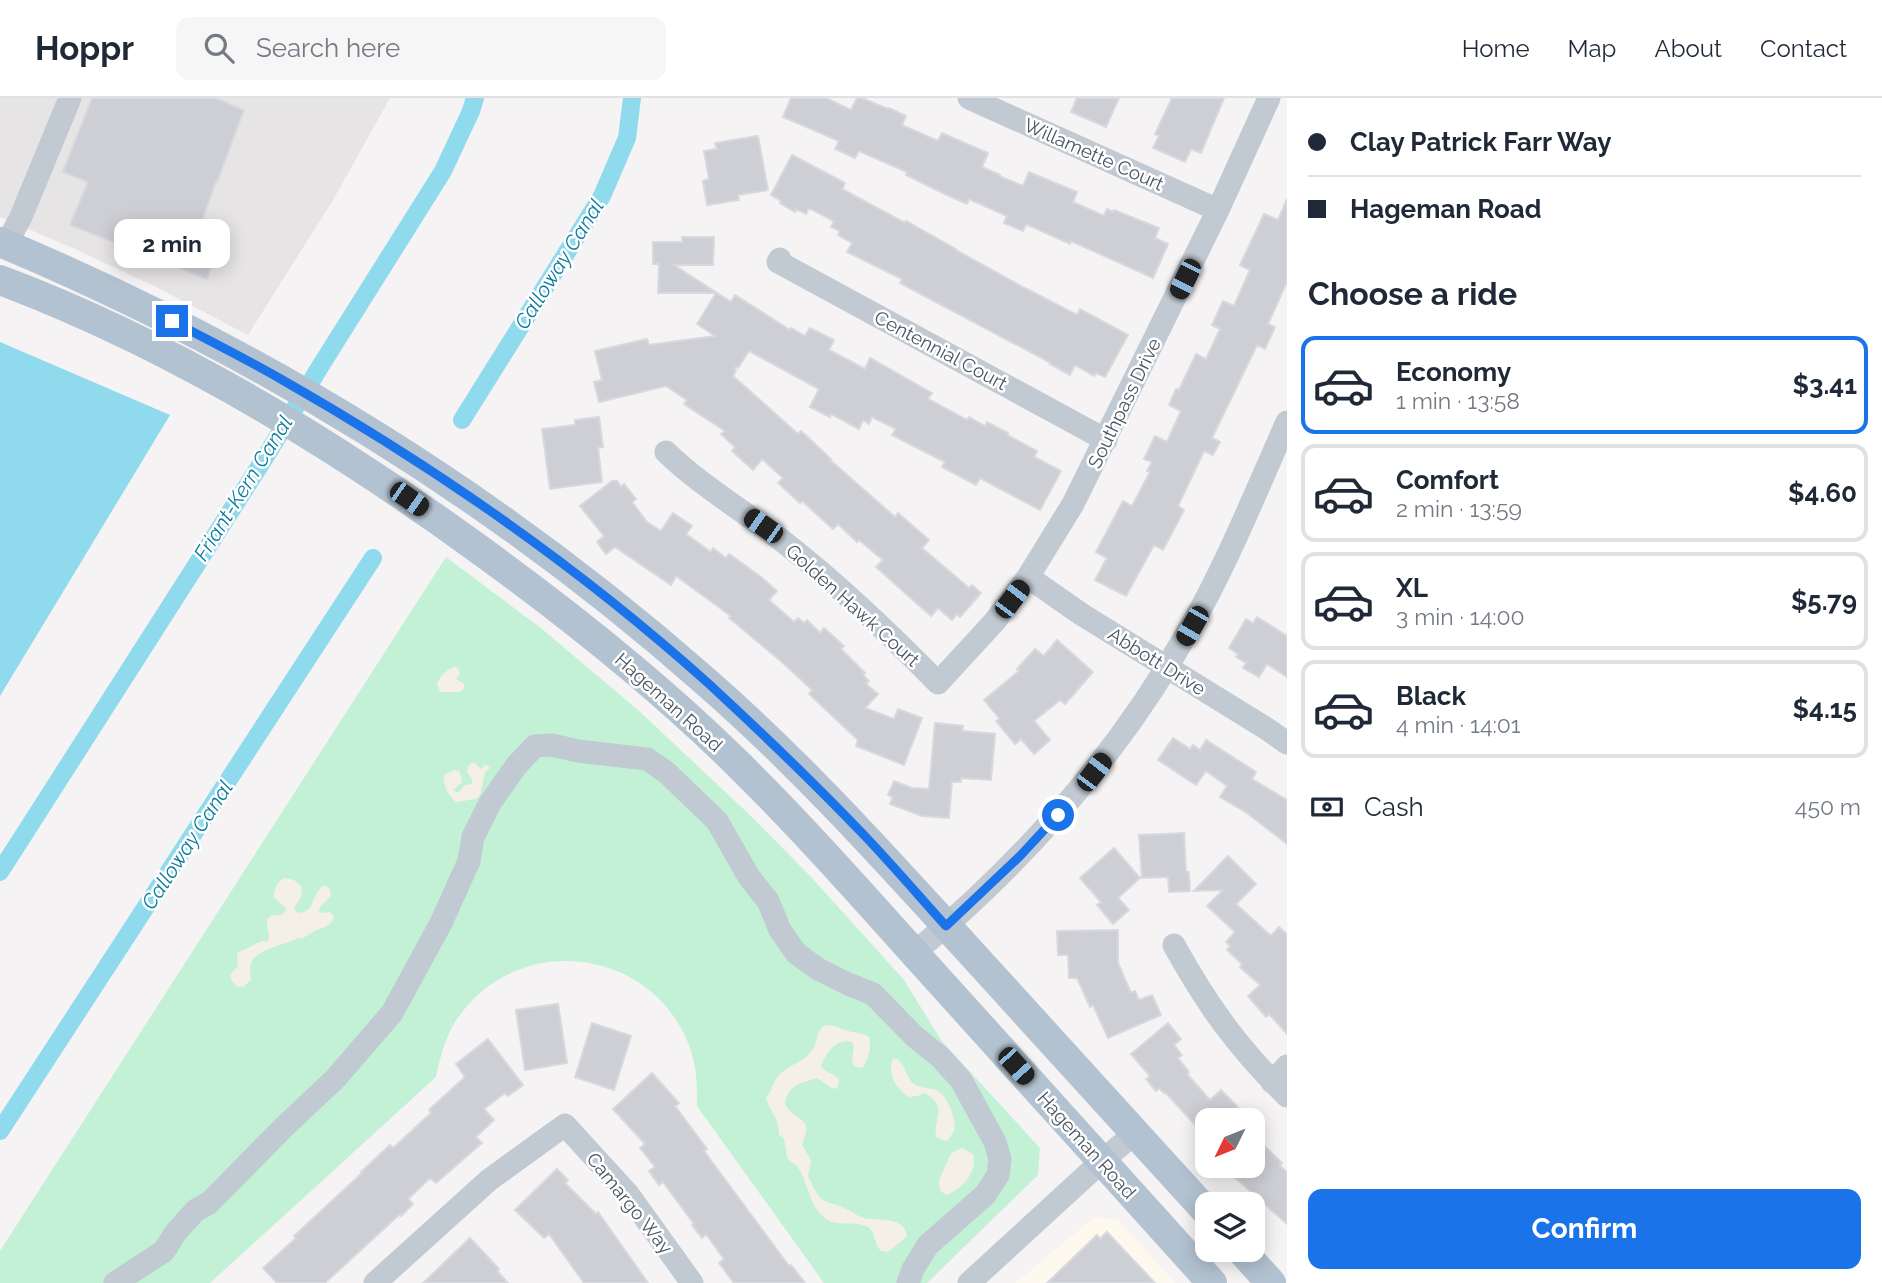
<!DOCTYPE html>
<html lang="en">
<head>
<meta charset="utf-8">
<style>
  :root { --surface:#fff; --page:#f6f6f7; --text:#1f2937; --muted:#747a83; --line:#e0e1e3; --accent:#1a73e8 }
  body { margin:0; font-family:Raleway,sans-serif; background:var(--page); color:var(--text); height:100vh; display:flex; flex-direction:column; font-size:26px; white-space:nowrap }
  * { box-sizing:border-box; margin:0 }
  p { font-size:23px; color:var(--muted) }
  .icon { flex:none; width:38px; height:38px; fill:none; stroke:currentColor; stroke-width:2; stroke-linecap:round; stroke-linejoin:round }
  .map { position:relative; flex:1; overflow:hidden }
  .sheet { display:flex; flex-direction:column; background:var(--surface); width:595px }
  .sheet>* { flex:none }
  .top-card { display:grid; align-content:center; height:154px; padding:0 21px; background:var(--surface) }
  .needle { width:46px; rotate:227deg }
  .controls { position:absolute; left:1195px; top:1010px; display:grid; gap:14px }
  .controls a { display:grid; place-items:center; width:70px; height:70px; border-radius:14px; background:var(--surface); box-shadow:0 4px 18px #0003; font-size:35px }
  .end { position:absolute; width:32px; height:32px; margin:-16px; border:9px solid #1a73e8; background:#fff; box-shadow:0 0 0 4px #fff }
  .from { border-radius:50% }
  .bubble { position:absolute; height:49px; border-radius:14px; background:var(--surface); box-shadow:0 4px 18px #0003; font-size:23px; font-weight:700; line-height:49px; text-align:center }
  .car { position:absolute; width:21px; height:42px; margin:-21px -10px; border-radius:9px; box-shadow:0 0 5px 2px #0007; background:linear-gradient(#222 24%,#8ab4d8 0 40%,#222 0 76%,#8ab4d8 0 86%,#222 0) }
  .top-card b { display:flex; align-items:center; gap:24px; height:66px; font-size:26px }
  .top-card b+b { border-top:2px solid var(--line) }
  .top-card i { width:18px; height:18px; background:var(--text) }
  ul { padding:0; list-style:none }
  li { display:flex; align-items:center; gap:21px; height:98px; margin:0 14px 10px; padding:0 7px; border:4px solid var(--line); border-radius:14px }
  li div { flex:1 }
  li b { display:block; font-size:26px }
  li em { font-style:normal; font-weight:700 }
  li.selected { border-color:var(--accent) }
  li>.icon { width:63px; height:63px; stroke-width:1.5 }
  h2 { padding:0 21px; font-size:32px; line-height:84px }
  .pay { display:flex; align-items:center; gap:18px; height:77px; padding:0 21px; font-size:26px }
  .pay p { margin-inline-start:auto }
  .action { display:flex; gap:14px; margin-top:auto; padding:14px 21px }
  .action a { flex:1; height:80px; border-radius:14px; background:var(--accent); color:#fff; font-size:28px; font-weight:700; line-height:80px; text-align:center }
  header { display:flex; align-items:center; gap:42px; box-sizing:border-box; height:98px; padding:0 35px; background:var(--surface); border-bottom:2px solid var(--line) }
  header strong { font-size:33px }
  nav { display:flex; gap:38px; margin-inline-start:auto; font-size:24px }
  .search { width:490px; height:63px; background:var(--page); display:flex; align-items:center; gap:18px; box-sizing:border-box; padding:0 24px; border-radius:14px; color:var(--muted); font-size:26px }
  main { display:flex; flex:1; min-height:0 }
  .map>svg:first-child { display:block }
  .commercial { fill:#fdf9ef }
  .education { fill:#e6e4e5 }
  .green { fill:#c3f1d5 }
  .sand { fill:#f5f0e5 }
  .water { fill:#90daee }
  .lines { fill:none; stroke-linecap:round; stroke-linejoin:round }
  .canal { stroke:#90daee; stroke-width:18 }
  .building { fill:#cdcfd5; stroke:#d7d9de; stroke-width:2 }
  .minor { stroke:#c1cad2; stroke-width:23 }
  .major { stroke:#b3c2d1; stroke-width:30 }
  .route { stroke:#1a73e8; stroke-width:9 }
  .labels { text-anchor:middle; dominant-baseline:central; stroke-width:5; stroke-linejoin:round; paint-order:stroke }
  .street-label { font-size:19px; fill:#4a5661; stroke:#fff }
  .water-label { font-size:21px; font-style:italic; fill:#0c7c9b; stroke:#fff }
</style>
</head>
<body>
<header>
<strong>Hoppr</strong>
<div class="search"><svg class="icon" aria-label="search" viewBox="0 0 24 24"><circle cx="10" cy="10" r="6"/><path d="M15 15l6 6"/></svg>Search here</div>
<nav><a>Home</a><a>Map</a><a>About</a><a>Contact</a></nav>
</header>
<main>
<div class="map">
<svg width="1287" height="1185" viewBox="0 0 1287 1185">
  <rect width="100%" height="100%" fill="#f5f3f3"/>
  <path class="commercial" d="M1094 1120 1117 1121 1175 1185H1015Z"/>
  <path class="education" d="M0 0H390L333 102 248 237 154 188 75 151 0 119Z"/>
  <path class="green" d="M446 459 542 531 638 612 753 720 812 780 904 882 941 942 1040 1050 1038 1077 927 1185H824L697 1008C697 988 697 969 690 950 653 847 514 832 455 924 445 940 440 960 436 979L210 1185H0V1153Z"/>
  <path class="sand" d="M455 569 459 571 460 576 456 581 464 586V590L460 594H440L437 586C441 577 446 572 455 569Z
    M471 665H475L481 671 486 666 490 670 485 674 480 697 476 701 456 704C448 697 443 687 444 677L454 672 460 674 462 684 453 692 458 695 465 687 472 686V681L467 673 468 668Z
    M284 780 294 782 302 789 301 799 294 810 298 815C316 814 311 796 323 788L329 789 331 798 320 809 319 814 322 815 330 814 334 819C329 831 321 829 311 835 308 837 305 839 301 841L300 839C288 846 256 851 251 865 249 869 251 877 251 882L243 889H237L232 883 230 877 238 868 237 855 262 843 267 844 269 840C268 825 261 816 282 817L286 812 285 809 274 800C274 791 276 785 284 780Z
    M826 927C834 927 837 929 845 932 853 935 862 934 869 939 872 948 868 964 862 970L854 968C849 960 857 951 852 944 835 940 827 955 821 968 826 975 833 975 839 981L838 988 835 991 832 990 817 980C800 986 789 985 785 1006 795 1026 815 1016 802 1046L811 1063 808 1078C812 1086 816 1097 823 1102 829 1106 838 1106 844 1110 851 1113 857 1118 864 1120 879 1123 903 1118 907 1137L905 1140 888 1154 881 1153C874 1147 876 1134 868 1129 856 1122 838 1130 825 1120 808 1108 809 1083 796 1067 793 1065 790 1063 787 1060L784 1040 779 1037C779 1019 770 1014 766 1000 772 993 773 983 780 976 789 967 803 964 811 954 819 945 814 933 826 927Z
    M893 961H897C906 967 906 982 916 987 922 991 931 989 938 993 948 1000 957 1021 954 1033 953 1034 949 1041 948 1042L945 1043 936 1039C933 1020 949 1009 925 995L917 998 908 999C896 989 887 977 893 961Z
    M962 1050 973 1056C978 1074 963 1090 947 1097L940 1093 939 1082 951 1055Z"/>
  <path class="water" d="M0 244 170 317 0 598Z"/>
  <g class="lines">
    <path class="canal" d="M462 322 602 98 627 40 632 0
      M0 774 266 358 318 272 443 73 471 13 475 0
      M0 1033 373 460"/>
  </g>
  <path class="building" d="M92 0H215L244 12 217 84 216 83 195 143 217 152 207 181 70 127 88 84 63 74Z
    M791 0H826L851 12 857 0H862L888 11 889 10 906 18 902 27 938 43 942 35 988 55 982 69 1000 77 999 78 1023 88 1029 74 1077 94 1073 104 1104 118 1107 111 1113 114 1114 112 1159 130 1155 140 1168 146 1153 180 1071 143 1070 146 1026 126 1023 133 1004 125 1007 118 969 101 967 106 949 98 906 77 907 74 859 53 855 60 835 51 839 43 783 19Z
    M1077 0H1119L1106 29 1071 14Z
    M1172 0H1224L1201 55 1191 51 1185 64 1153 50 1159 38 1155 36Z
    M758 38 768 92 738 97 739 102 707 107 703 83 709 81 704 53 717 51 715 45Z
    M792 57 845 85 842 91 905 125 906 123 938 141 956 151V152L1019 187 1077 217 1080 211 1128 237 1105 279 1096 275 1094 278 1075 267 1070 277 1050 266 1051 265 900 185 902 181 847 154 852 145 838 137 840 133 831 129 834 123 809 110 806 116 796 111 795 114 780 105 781 103 771 97Z
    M1287 101V184L1268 226 1275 229 1265 251 1257 247 1212 340 1220 344 1213 357 1204 353 1178 408 1184 412 1163 452 1154 447 1126 498 1095 482 1107 460 1096 454 1123 403 1132 408 1150 374 1147 373 1152 364 1144 361 1155 338 1167 344 1181 313 1169 307 1176 291 1179 292 1196 256 1206 261 1220 231 1212 227 1223 203 1234 208 1250 172 1240 167 1264 116 1278 122Z
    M682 139H714L713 167H674L731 204 735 197 790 232 791 230 805 238 810 230 834 242 829 252 865 271 870 260 932 295 928 301 967 322 969 319 985 328 987 324 1008 335 1007 337 1037 353 1034 359 1061 373 1040 412 980 380 976 387 942 369 945 364 892 337 896 331 872 319 869 326 863 322 859 331 831 316 830 319 810 309 819 291 749 253 738 270 736 269 734 271 736 273 733 278 798 336 801 333 831 361 830 362 895 419 898 415 929 442 922 450 969 490 972 487 981 495 960 519 957 516 952 522 938 510 931 518 876 469 883 462 859 442 857 444 838 426 833 431 802 403 800 405 778 385 783 380 762 361 753 372 732 353 735 349 721 336 725 333 684 306 687 302 666 288 599 304 594 284 602 282 595 253 647 241 649 247 715 238 697 226 716 195H658L659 166H653V144H683Z
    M599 319 603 349 598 350 602 384 550 391 542 331 575 327V322Z
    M612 383H617L621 389 624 386 636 401 632 404 647 424 661 433 673 415 692 428 686 436 711 454 713 450 726 460 729 456 761 479 777 493 769 502 794 524 798 520 804 525 807 522 820 535 824 530 844 548 841 551 865 575 863 577 869 583 866 586 878 596 865 610 894 621 898 611 922 620 904 667 856 648 858 642 809 596 812 592 782 564 729 520 731 518 676 478 671 487 615 449 606 456 597 444 604 438 580 408Z
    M1257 519 1287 538V579L1267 566 1259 579 1243 570 1246 565 1236 559 1238 556 1229 550 1246 521 1253 525Z
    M1057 542 1093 574 1065 606 1060 602 1034 623 1050 642 1034 656 1021 641 1015 646 996 623 1000 621 984 602 1019 573 1017 571 1035 551 1044 558Z
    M935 625 963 628 962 633 995 636 991 682 961 680V684H952L949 720 922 718 890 706 893 699 888 697 894 683 912 690 929 691Z
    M1173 640 1190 651 1193 647 1200 652 1206 642 1256 674 1252 681 1287 702V746L1247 715 1220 699 1227 688 1206 673 1196 687 1158 662Z
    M1184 735 1186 774H1189L1190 793 1169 794 1168 779 1142 780 1139 737Z
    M1114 750 1140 780 1118 800 1129 812 1113 826 1097 807 1101 804 1080 780Z
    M1228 758 1256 786 1236 806 1271 838 1279 829 1287 836V936L1269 916 1266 919 1248 898 1260 887 1240 869 1242 866 1227 852 1230 848 1226 844 1235 834 1207 808 1223 792 1194 793Z
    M1118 832V865L1131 895 1135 893 1139 902 1152 897 1161 917 1108 940 1093 907 1090 909 1077 880H1069L1068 857H1058L1057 833Z
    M558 906 567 965 525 972 516 912Z
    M592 925 631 938 614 992 575 979Z
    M1168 925 1181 941 1174 947 1182 957 1178 960 1189 974 1187 976 1210 1002 1221 992 1250 1022H1208V1041L1165 994 1164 995 1159 990 1156 993 1146 981 1150 978 1131 956Z
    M488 941 523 987 508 998 505 995 484 1011 494 1022 476 1039 482 1045 436 1085 430 1080 408 1101 413 1106 401 1118 400 1116 325 1185H277L263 1170 296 1140 294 1138 362 1075 361 1074 390 1047 393 1050 431 1015 429 1012 465 979 456 966Z
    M652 975 679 1005 675 1008 707 1051 704 1053 789 1168 791 1167 805 1185H734L719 1165 724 1161 706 1136 702 1140 692 1127 694 1126 663 1084 659 1087 649 1073 655 1069 640 1050 645 1046 613 1011Z
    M1253 1037 1282 1065 1280 1068 1287 1074V1126L1222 1068H1253Z
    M557 1071 568 1082 565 1085 596 1116 598 1114 648 1185H584L549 1136 544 1140 515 1112Z
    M1107 1134 1155 1185H1047L1097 1137 1100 1141Z
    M470 1140 499 1171 497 1173 508 1185H423Z"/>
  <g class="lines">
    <path class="minor" d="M969 0 1218 112
      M6 146 20 121 70 0
      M780 161 778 164 1106 342
      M666 354C702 389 746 414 785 445 840 488 889 535 938 585L995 523 1028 479 1073 406 1218 112 1269 0
      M1028 479 1081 516 1267 631 1287 645
      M1174 847C1207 907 1238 950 1287 998
      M914 855C1025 763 1119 656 1190 530 1228 464 1256 393 1287 324
      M1272 984 1287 968
      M115 1185 164 1153 176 1134 196 1112 209 1105 284 1029 335 981 392 915 441 825 469 763 473 739 490 705 516 668 535 648 552 647 578 653 647 661 666 674 717 723 749 779 768 803 780 832 796 855 818 871 848 886 873 896 914 938 940 959 961 982 995 1044 1000 1061 998 1077 985 1097 928 1147 913 1171 908 1185
      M375 1185 489 1082 565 1027 628 1096 692 1185
      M969 1185 1102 1063 1135 1035"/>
    <path class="major" d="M0 144C259 253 494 397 705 583 798 664 881 756 964 847 1045 936 1127 1025 1208 1115
      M0 182C168 245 328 342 473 447 566 514 656 585 738 666 810 737 876 813 944 888 1033 987 1123 1086 1212 1185
      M1241 1152 1271 1185"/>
  </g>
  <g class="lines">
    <path class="route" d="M172 223C208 242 244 260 279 280 432 367 578 468 709 586 761 634 812 683 861 734 890 764 918 797 946 828L1020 758 1058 717"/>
  </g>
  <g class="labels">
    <g class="street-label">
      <text transform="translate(1094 56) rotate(24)">Willamette Court</text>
      <text transform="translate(941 252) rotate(28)">Centennial Court</text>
      <text transform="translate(1124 305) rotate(-64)">Southpass Drive</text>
      <text transform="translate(853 507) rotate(42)">Golden Hawk Court</text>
      <text transform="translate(1157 563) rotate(32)">Abbott Drive</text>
      <text transform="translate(669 604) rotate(42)">Hageman Road</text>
      <text transform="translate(1087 1047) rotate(48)">Hageman Road</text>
      <text transform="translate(630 1105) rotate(51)">Camargo Way</text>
    </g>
    <g class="water-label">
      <text transform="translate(559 166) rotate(-58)">Calloway Canal</text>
      <text transform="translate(243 390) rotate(-58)">Friant-Kern Canal</text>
      <text transform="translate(187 747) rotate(-57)">Calloway Canal</text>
    </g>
  </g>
</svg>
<div class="controls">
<a><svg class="needle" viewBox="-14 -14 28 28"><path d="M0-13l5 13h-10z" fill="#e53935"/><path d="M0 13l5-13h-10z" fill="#747a83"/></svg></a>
<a><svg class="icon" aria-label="layers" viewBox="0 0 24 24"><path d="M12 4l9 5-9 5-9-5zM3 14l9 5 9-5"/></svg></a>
</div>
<i class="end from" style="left:1058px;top:717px"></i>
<i class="end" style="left:172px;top:223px"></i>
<div class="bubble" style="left:114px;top:121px;width:116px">2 min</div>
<i class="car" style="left:1185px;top:181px;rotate:206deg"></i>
<i class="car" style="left:409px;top:401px;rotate:125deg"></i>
<i class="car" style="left:763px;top:428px;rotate:305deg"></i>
<i class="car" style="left:1012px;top:501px;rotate:37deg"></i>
<i class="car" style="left:1192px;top:528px;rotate:210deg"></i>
<i class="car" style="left:1094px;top:674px;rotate:37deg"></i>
<i class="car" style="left:1016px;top:968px;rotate:138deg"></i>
</div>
<section class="sheet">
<div class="top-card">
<b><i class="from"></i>Clay Patrick Farr Way</b>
<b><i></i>Hageman Road</b>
</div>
<h2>Choose a ride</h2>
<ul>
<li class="selected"><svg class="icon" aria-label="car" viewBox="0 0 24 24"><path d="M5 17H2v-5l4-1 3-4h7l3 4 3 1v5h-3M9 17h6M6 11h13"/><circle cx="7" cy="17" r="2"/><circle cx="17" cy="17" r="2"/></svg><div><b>Economy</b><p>1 min · 13:58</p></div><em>$3.41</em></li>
<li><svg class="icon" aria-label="car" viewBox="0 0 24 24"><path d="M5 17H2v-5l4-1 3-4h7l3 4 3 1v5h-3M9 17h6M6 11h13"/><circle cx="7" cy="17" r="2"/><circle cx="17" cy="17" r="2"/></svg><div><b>Comfort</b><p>2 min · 13:59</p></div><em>$4.60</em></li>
<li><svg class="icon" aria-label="car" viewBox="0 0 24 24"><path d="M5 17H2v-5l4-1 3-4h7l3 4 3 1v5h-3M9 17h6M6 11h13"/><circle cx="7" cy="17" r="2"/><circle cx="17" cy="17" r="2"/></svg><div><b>XL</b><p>3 min · 14:00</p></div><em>$5.79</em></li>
<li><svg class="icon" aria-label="car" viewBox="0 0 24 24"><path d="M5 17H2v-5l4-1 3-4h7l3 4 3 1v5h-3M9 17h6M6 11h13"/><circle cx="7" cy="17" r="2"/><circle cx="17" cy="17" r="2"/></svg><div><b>Black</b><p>4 min · 14:01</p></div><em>$4.15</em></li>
</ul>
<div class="pay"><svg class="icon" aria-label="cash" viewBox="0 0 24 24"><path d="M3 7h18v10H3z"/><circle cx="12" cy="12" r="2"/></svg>Cash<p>450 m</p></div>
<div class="action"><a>Confirm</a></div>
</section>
</main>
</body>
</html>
